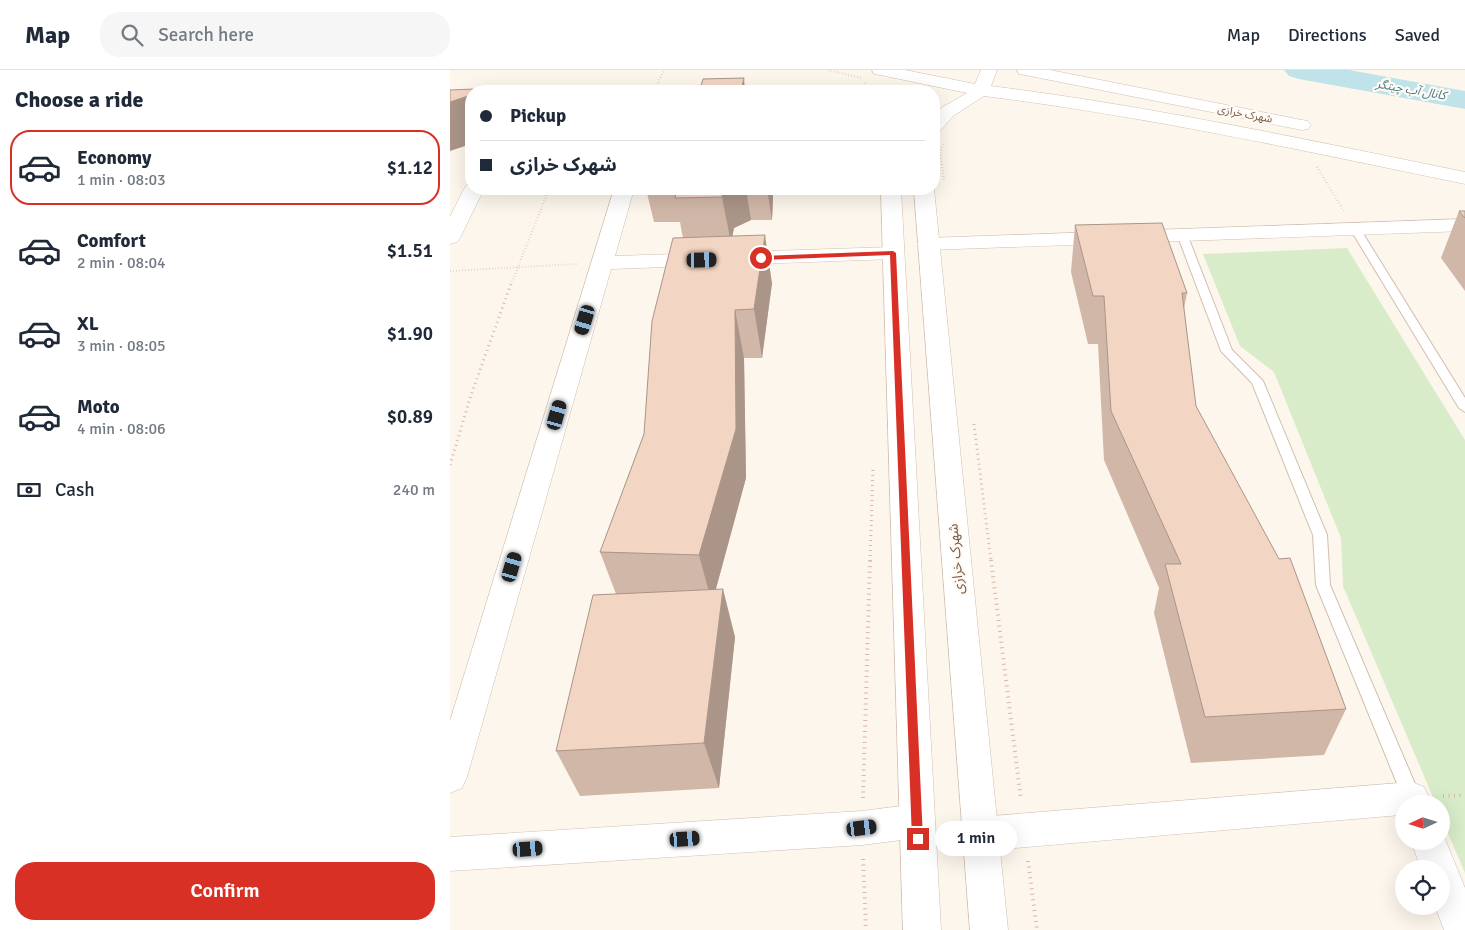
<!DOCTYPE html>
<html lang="en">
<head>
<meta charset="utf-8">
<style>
  :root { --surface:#fff; --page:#f6f6f7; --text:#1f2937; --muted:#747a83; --line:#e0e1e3; --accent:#d93025 }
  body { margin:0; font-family:Signika,"Noto Sans Arabic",sans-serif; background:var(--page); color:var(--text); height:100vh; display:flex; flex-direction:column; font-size:19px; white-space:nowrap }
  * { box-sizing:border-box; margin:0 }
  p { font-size:16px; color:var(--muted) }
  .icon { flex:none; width:28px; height:28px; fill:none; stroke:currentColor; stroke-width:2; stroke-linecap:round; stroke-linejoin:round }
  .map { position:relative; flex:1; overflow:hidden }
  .panel { display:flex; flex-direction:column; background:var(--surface); width:450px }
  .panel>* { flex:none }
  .hud { position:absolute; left:15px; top:15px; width:475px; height:110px; border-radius:20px; box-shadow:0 5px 20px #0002; display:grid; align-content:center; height:110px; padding:0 15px; background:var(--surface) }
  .needle { width:32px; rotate:266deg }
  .buttons { position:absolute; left:945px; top:725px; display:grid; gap:10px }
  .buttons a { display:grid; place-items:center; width:55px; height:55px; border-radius:50%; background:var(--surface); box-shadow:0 5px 20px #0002; font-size:25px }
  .end { position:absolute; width:22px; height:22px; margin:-11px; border:6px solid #d93025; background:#fff; box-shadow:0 0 0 2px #fff }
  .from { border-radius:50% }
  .bubble { position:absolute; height:35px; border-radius:18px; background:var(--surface); box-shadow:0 5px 20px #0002; font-size:16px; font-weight:600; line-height:35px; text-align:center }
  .car { position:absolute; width:15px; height:30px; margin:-15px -8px; border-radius:6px; box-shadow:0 0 4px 1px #0007; background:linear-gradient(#222 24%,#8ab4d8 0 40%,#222 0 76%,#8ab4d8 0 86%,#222 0) }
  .hud b { display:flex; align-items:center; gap:18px; height:48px; font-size:19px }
  .hud b+b { border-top:1px solid var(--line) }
  .hud i { width:12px; height:12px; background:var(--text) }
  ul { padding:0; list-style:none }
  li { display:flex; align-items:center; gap:15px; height:75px; margin:0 10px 8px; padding:0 5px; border:2px solid transparent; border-radius:20px }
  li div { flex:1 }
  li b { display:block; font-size:19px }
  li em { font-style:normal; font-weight:600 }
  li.on { border-color:var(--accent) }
  li>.icon { width:45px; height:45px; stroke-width:1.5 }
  h2 { padding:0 15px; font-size:22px; line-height:60px }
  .pay { display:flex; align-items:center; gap:12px; height:55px; padding:0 15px; font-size:19px }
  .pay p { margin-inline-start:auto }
  .button { display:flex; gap:10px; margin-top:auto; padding:10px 15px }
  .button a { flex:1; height:58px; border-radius:20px; background:var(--accent); color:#fff; font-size:20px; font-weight:600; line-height:58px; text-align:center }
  header { display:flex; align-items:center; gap:30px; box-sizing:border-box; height:70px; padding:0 25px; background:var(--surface); border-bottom:1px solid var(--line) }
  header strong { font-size:24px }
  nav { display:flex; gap:28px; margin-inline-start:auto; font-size:18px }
  .search { width:350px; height:45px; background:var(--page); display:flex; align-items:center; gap:12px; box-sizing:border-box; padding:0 18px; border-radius:20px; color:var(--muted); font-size:19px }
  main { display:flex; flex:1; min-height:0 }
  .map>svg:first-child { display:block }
  .green { fill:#d8ecc9 }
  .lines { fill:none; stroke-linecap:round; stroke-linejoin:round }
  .river { fill:#bfe3e8; fill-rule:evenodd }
  .service-casing { stroke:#d1beb0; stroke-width:2 }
  .minor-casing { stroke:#d1beb0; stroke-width:1 }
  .tertiary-casing { stroke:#d1beb0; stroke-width:1 }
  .path-far2 { stroke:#d9b8a5; stroke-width:2; stroke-dasharray:0.5 2.5; stroke-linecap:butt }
  .path-far1 { stroke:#d9b8a5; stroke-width:3; stroke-dasharray:1 4; stroke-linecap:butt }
  .path { stroke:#d9b8a5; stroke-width:4; stroke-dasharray:1 4.5; stroke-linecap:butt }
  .service { fill:#fff; fill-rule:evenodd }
  .minor { fill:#fff; fill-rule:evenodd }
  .tertiary { fill:#fff; fill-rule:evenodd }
  .wall { fill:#d1b7a8 }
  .shaded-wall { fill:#aa9588 }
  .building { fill:#f3d5c3; stroke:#aa9588 }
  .route { fill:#d93025 }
  .labels { text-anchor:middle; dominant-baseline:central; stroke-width:4.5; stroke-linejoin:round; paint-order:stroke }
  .far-street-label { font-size:11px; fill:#7a5c4d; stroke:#fffaf3 }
  .far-water-label { font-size:12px; font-style:italic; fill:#437c86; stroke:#fffaf3 }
  .street-label { font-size:14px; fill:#7a5c4d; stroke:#fffaf3 }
</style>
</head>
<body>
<header>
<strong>Map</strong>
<div class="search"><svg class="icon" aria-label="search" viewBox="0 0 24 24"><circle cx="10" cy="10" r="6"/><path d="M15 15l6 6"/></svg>Search here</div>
<nav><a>Map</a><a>Directions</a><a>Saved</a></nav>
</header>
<main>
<section class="panel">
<h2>Choose a ride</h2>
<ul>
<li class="on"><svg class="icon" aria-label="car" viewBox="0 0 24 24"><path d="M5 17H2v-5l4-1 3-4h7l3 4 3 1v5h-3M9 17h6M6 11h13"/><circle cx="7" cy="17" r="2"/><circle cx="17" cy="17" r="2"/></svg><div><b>Economy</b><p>1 min · 08:03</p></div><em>$1.12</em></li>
<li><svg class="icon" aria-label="car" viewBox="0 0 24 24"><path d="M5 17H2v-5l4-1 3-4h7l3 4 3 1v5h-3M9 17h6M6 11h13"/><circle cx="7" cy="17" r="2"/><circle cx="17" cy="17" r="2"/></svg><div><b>Comfort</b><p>2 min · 08:04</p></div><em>$1.51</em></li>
<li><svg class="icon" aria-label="car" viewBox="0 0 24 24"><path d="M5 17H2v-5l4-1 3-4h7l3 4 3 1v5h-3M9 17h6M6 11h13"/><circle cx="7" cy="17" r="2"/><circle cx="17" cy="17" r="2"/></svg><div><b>XL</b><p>3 min · 08:05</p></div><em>$1.90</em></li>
<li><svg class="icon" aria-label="car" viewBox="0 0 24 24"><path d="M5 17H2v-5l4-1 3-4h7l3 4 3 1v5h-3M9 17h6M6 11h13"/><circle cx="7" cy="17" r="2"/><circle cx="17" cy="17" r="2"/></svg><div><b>Moto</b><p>4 min · 08:06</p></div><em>$0.89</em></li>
</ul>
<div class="pay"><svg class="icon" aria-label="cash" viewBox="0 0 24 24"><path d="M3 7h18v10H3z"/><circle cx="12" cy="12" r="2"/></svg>Cash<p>240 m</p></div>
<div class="button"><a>Confirm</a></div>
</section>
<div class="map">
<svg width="1015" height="860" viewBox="0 0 1015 860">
  <rect width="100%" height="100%" fill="#fdf6ec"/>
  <path class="green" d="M897 178 1015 370V803L991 747V734H986L893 516 891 468 824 302 790 276 753 184Z"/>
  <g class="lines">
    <path class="river" d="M834 0H899L1015 21V39L849 9 839 6Z"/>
    <g class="service-casing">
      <path id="service" d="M904 154 909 157 1015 328V342L1009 338 899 157Z
        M732 161 737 164 782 280 813 311 877 465 880 515 971 728 968 734H956L953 728 866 515 863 465 802 313 771 281 727 164Z"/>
    </g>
    <g class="minor-casing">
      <path id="minor" d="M21 114V119H34L10 168 7 172 0 174V147L14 119 17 115Z
        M164 119H184L165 186 443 177 451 178 454 183 451 188 443 189 161 199 17 707 12 718 0 723V651Z
        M1015 149V161L478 180 471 178 467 174 471 170 478 168Z
        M962 712 974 717 982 734H954V746L951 745 530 781 517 776 512 764 517 752 530 747Z
        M467 734 480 739 485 751 480 763 467 768 412 775 0 801V767L412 741Z
        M991 759 1015 818V860H994L985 836H991V799H971L961 771H991Z"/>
    </g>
    <g class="tertiary-casing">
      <path id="tertiary" d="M422 0H455L525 14 531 0H547L541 16C700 36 858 70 1015 102V114C855 81 695 46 534 26L503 46 490 61 484 62V45L491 38 517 23 430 5 424 4Z
        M567 0H600L852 50 858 51 861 55 858 59 852 60 575 5 569 4Z
        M431 119H451L491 860H453Z
        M464 119H484L558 860H520Z"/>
    </g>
    <path class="path-far2" d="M378 0 412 8
      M415 13 420 21
      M204 21 214 0
      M493 74 490 82 494 110
      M867 97 894 141
      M0 201 127 194
      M62 212 99 119"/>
    <path class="path-far1" d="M524 354 541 491
      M0 395 21 325 62 211
      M420 491 423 397"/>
    <path class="path" d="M541 490 571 730
      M993 726 1015 725
      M413 728 420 490
      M413 789 416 860
      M578 791 587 860"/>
    <use href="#service" class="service"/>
    <use href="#minor" class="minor"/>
    <use href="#tertiary" class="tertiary"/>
  </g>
  <path class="wall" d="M196 119H322L323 128 322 150H301L284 158 282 166 322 213 312 288H294L296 408 266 519 285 567 269 718 130 726 106 681 166 524 150 482 194 364 233 168 230 152H204Z
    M1009 141H1015V221L991 188Z
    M625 155 737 223 734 239 746 336 896 639 874 685 741 693 704 543 709 518 654 390 648 274H638L621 202Z"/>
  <path class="shaded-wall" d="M294 8 295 21H291Z
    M21 25V74L0 81V32Z
    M274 119H296L301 150 284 158 281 173 272 127Z
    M317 119H322L323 128 322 150Z
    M315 165 322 213 312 288 304 239Z
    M285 240 294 288 296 408 262 533 249 485Z
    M273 519 285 567 269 718 254 673Z"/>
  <path class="building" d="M294 8 291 21H245L250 19 253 9Z
    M25 19V21H21V25L0 32V20Z
    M227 119H274L272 127 225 128Z
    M1009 141H1015V148Z
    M712 153 737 223H732L746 336 829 489 840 488 896 639 755 647 715 494H731L661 341 654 226H643L625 155Z
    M315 165 304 239 285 240 286 359 249 485 150 482 194 364 202 251 223 168Z
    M273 519 254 673 106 681 143 525Z"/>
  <path class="route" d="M443 181 446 183 473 769 472 773 468 774 464 773 462 769 440 185 311 190 308 188 311 186Z"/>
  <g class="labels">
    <g class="far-street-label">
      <text transform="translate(795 44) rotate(11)">شهرک خرازی</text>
    </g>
    <g class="far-water-label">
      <text transform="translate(961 20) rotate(10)">کانال آب چیتگر</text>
    </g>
    <g class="street-label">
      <text transform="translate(506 489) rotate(-95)">شهرک خرازی</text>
    </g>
  </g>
</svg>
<div class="buttons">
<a><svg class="needle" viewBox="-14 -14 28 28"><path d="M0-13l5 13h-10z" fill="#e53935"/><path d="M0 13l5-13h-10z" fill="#747a83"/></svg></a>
<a><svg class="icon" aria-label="locate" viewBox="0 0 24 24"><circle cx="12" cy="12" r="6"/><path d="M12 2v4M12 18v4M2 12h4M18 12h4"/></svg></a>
</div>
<i class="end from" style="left:311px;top:188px"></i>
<i class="end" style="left:468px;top:769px"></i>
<div class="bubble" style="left:485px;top:751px;width:82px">1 min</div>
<i class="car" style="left:252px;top:190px;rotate:89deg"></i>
<i class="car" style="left:135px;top:250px;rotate:197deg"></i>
<i class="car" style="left:107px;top:345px;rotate:16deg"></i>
<i class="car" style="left:62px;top:497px;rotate:16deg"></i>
<i class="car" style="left:412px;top:758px;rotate:83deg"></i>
<i class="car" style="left:235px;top:769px;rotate:86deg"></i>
<i class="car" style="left:78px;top:779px;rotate:86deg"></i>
<div class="hud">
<b><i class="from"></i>Pickup</b>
<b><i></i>شهرک خرازی</b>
</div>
</div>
</main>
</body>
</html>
